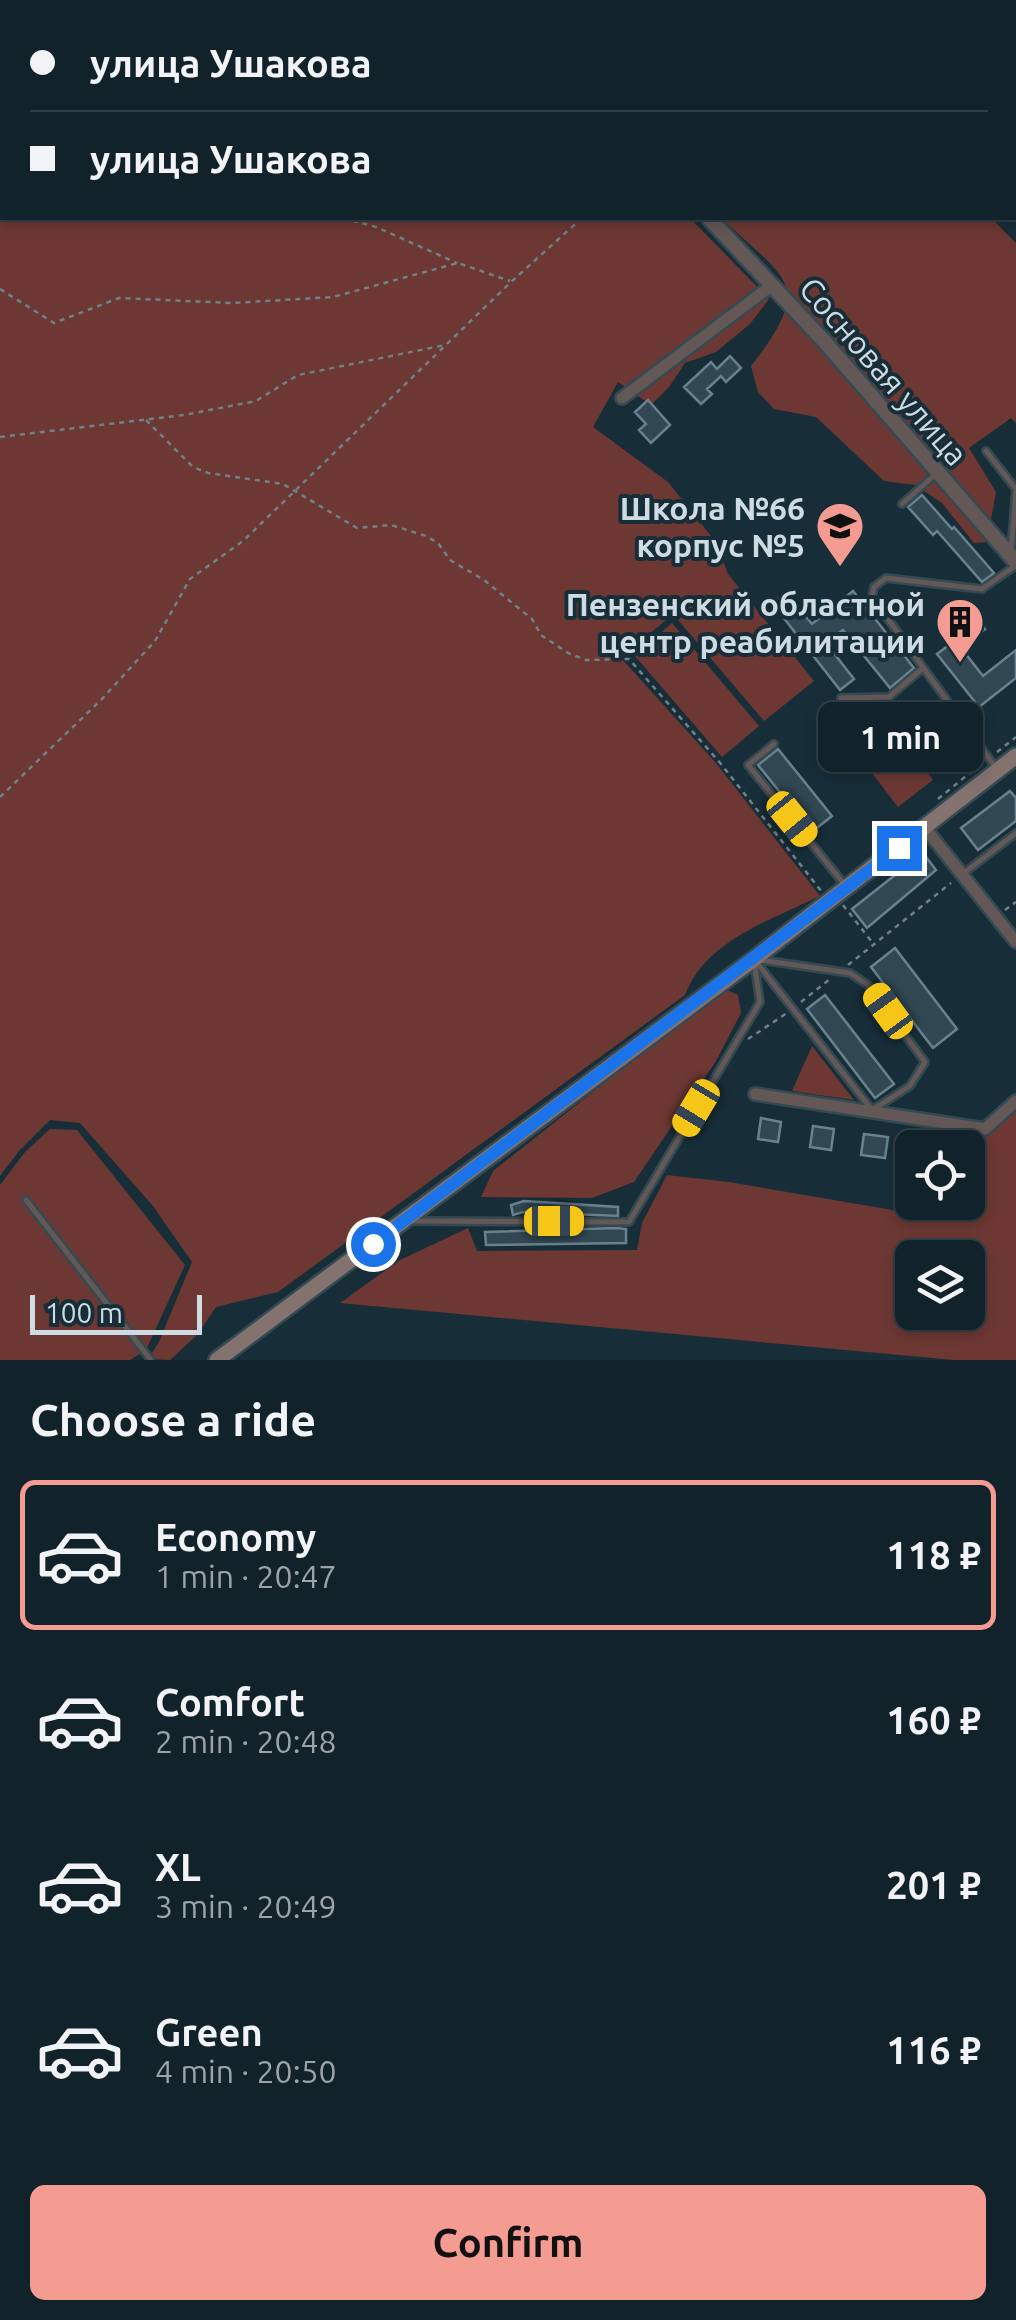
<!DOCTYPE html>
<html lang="en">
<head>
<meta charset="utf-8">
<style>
  :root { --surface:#11222a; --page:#1e2f36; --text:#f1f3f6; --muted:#9ca4a8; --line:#303f47; --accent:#f59c92 }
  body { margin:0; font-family:Ubuntu,sans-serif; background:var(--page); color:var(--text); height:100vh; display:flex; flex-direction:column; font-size:38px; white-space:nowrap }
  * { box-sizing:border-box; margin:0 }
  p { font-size:32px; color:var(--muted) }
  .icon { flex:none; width:55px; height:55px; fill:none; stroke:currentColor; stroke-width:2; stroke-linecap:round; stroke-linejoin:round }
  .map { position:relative; height:1360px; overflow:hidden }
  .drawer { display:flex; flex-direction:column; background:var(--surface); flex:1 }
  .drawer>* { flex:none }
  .top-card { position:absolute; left:0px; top:0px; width:1018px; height:220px; box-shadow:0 5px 15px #0003,0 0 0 2px var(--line); display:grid; align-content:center; height:220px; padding:0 30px; background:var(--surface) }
  .fabs { position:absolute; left:895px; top:1130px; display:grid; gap:20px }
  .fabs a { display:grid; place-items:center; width:90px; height:90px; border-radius:15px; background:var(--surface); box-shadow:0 5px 15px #0003,0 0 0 2px var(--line); font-size:50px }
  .scale { position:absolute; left:30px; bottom:25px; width:172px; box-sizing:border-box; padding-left:10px; border:5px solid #cedbe2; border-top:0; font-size:28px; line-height:35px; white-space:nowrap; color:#cedbe2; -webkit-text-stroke:8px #172e38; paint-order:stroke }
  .end { position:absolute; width:45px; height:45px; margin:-22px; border:12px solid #1a73e8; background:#fff; box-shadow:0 0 0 5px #fff }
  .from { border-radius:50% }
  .bubble { position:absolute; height:70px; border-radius:15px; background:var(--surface); box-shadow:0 5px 15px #0003,0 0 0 2px var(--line); font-size:32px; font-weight:700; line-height:70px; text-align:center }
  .car { position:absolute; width:30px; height:60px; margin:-30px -15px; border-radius:12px; box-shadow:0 0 8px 2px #0007; background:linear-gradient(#f5c518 24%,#345 0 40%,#f5c518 0 76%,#345 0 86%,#f5c518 0) }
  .top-card b { display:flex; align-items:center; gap:35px; height:95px; font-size:38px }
  .top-card b+b { border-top:2px solid var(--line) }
  .top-card i { width:25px; height:25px; background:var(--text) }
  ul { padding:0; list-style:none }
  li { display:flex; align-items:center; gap:30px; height:150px; margin:0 20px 15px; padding:0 10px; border:5px solid transparent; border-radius:15px }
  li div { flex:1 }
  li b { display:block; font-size:38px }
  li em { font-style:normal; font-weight:700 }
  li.current { border-color:var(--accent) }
  li>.icon { width:90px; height:90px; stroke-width:1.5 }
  h2 { padding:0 30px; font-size:45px; line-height:120px }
  .action { display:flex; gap:20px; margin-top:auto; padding:20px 30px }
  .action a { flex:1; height:115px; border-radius:15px; background:var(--accent); color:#111; font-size:40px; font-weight:700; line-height:115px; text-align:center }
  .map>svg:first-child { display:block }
  .green { fill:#6d3833; fill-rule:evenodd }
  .building { fill:#314853; stroke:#69828e; stroke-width:2.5 }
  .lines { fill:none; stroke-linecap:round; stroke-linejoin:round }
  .service-casing { stroke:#344a53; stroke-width:10 }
  .minor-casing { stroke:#344a53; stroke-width:16 }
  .tertiary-casing { stroke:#344a53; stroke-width:19 }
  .secondary-casing { stroke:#344a53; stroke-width:20 }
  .path { stroke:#6f8189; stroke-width:2.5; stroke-dasharray:5 5; stroke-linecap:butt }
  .service { stroke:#645857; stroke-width:5 }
  .minor { stroke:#645857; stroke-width:11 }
  .tertiary { stroke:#645857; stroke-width:14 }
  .secondary { stroke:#84726f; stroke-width:15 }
  .route { stroke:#1a73e8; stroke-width:12 }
  .labels { text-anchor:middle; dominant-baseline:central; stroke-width:8; stroke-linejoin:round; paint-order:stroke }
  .street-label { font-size:32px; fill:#cedbe2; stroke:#172e38 }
  .poi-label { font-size:32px; font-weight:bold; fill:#cedbe2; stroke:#172e38; text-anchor:end }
</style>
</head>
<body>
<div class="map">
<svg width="1016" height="1360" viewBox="0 0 1016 1360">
  <rect width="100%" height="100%" fill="#172e38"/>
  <path class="green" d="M0 0H610L2 2V218H690L769 299 750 324 716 352 685 363 669 387 651 405 618 382 593 427 668 482 715 541 728 574 814 681 764 721 673 614 621 658 715 762 820 896C771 920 706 940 685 995L278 1292 216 1307 197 1335 170 1360 147 1359 158 1344 192 1262 153 1206 80 1123 50 1120 19 1151 0 1176Z
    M721 218H991L1016 243V423L1011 418 969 448 996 492 987 542 974 543 942 503 915 485 884 481 816 417 774 409 758 392 751 366C816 283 786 280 721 218Z
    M672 623 759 726 722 757 634 655Z
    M872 702 933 780 898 807 838 729Z
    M727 990 738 995 741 1013 716 1061 634 1182 592 1198 481 1197 493 1171 651 1046Z
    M812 1046 854 1100 792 1091Z
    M1016 1105V1360H954L340 1303 400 1260 468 1228 477 1251 637 1250 642 1223 667 1175 729 1182 963 1222 971 1143ZM912 1258H968V1312H912Z
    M50 1129 77 1130 185 1265 146 1350 130 1360H0V1185L25 1152Z"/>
  <path class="building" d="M730 356 741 368 726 382 721 376 707 389 712 394 701 404 684 387 711 362 717 369Z
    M648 400 670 425 651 443 639 430 646 424 635 412Z
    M922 495 952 529 954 527 994 573 982 582 937 531 933 535 908 507Z
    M853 591 914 668 890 688 843 630 826 643 854 679 840 690 772 603 786 592 812 624Z
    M974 616 985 629 961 648 983 676 1016 650V678L979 707 937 654 953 642 948 636Z
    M778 749 832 816 812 832 758 765Z
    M1010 791 1016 798V821L978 850 961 828Z
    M923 853 936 870 867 928 852 909Z
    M895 948 957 1029 933 1048 871 967Z
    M825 995 894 1084 875 1098 807 1009Z
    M761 1118 781 1122 778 1142 758 1139Z
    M813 1126 834 1129 831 1150 810 1147Z
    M864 1134 888 1137 885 1158 861 1155Z
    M524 1201 618 1207V1216L523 1212 513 1215 511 1205Z
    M617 1228 626 1229V1243L486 1245 485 1232Z"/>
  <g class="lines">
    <g class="service-casing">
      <path id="service" d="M752 0 755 2
        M675 2 677 0
        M765 2 767 0
        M1009 2 1011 0
        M986 451 1016 489 1011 553
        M902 504 937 473
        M841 698 889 697 923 668
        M774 744 748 765 844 884
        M996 768 872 597 874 587 886 578 982 589 1015 566
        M964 873 1016 833
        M754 959 850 973 868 985 925 1062 910 1086 872 1110Z
        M26 1200 151 1360
        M412 1221 629 1222 760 1002 754 962"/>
    </g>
    <g class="minor-casing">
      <path id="minor" d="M1015 167 1016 169
        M622 398 772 285
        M925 828 1016 942
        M755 1094 985 1129 1016 1101"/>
    </g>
    <g class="tertiary-casing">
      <path id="tertiary" d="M514 0 516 2
        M709 218 824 341 1016 562"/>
    </g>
    <g class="secondary-casing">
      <path id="secondary" d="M217 1360 754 959 1016 756"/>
    </g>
    <path class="path" d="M436 0 438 2
      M0 9 2 11
      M343 218 376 227 457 263
      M0 289 54 323 119 298 232 303 333 297 458 263 510 281
      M146 420 193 467 208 473 283 484 357 528 391 525 426 536 438 543 450 560 484 580 532 619 541 635 568 653 586 660 629 659 721 764 822 892
      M0 437 184 415 256 401 298 375 445 345
      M997 752 1016 737
      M0 797 100 701 155 641 190 579 243 541 511 282 582 218
      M938 799 982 763
      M843 905 872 942
      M1005 910 1016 902
      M848 965 951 883
      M801 1002 830 979
      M748 1039 787 1013"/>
    <use href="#service" class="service"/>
    <use href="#minor" class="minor"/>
    <use href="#tertiary" class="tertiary"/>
    <use href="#secondary" class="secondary"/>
  </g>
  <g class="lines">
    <path class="route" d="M373 1244 899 848"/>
  </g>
  <defs>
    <g id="school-pin" transform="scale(2.5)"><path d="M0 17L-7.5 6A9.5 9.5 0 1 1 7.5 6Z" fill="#f59c92" stroke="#172e38"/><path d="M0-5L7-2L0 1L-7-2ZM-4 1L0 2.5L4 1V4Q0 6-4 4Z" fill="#111"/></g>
    <g id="building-pin" transform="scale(2.5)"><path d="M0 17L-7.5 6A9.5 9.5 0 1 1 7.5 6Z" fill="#f59c92" stroke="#172e38"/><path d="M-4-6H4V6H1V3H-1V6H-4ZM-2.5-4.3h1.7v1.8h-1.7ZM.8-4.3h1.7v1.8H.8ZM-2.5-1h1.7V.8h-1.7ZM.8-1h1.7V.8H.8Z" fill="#111"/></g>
  </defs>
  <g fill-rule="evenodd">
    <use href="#school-pin" x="840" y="526"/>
    <use href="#building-pin" x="960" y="622"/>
  </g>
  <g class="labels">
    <g class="street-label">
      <text transform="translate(884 371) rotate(49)">Сосновая улица</text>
    </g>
    <g class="poi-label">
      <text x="805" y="508">Школа №66<tspan x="805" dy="37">корпус №5</tspan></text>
      <text x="925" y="604">Пензенский областной<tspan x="925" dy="37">центр реабилитации</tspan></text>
    </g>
  </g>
</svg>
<div class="fabs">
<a><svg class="icon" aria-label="locate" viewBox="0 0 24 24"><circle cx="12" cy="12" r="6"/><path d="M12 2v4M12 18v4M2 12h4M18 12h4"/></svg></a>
<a><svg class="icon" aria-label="layers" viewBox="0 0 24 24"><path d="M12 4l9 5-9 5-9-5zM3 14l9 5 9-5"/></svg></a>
</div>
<div class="scale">100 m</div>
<i class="end from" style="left:373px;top:1244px"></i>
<i class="end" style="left:899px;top:848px"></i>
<div class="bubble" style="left:818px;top:702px;width:165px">1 min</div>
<i class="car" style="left:792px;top:819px;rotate:141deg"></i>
<i class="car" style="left:888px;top:1011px;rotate:324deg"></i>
<i class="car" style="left:696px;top:1108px;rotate:211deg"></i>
<i class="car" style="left:554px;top:1221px;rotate:90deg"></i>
<div class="top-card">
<b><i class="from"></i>улица Ушакова</b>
<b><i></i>улица Ушакова</b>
</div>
</div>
<section class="drawer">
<h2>Choose a ride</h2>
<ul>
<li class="current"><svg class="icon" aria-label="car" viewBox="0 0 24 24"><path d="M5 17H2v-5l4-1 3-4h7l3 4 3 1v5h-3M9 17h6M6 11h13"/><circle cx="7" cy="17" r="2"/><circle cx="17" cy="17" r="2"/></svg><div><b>Economy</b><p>1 min · 20:47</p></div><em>118 ₽</em></li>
<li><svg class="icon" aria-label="car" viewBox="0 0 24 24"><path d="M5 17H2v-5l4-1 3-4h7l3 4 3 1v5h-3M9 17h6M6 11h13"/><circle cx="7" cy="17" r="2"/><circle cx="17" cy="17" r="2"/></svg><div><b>Comfort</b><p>2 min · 20:48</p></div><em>160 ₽</em></li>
<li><svg class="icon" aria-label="car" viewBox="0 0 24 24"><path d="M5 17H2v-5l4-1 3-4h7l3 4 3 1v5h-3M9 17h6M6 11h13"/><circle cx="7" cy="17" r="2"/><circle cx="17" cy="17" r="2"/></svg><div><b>XL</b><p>3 min · 20:49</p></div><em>201 ₽</em></li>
<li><svg class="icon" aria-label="car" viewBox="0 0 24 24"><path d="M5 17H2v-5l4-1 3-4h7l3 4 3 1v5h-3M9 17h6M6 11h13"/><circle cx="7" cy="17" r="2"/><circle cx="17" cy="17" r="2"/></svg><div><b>Green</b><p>4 min · 20:50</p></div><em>116 ₽</em></li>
</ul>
<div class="action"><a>Confirm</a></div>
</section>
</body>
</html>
